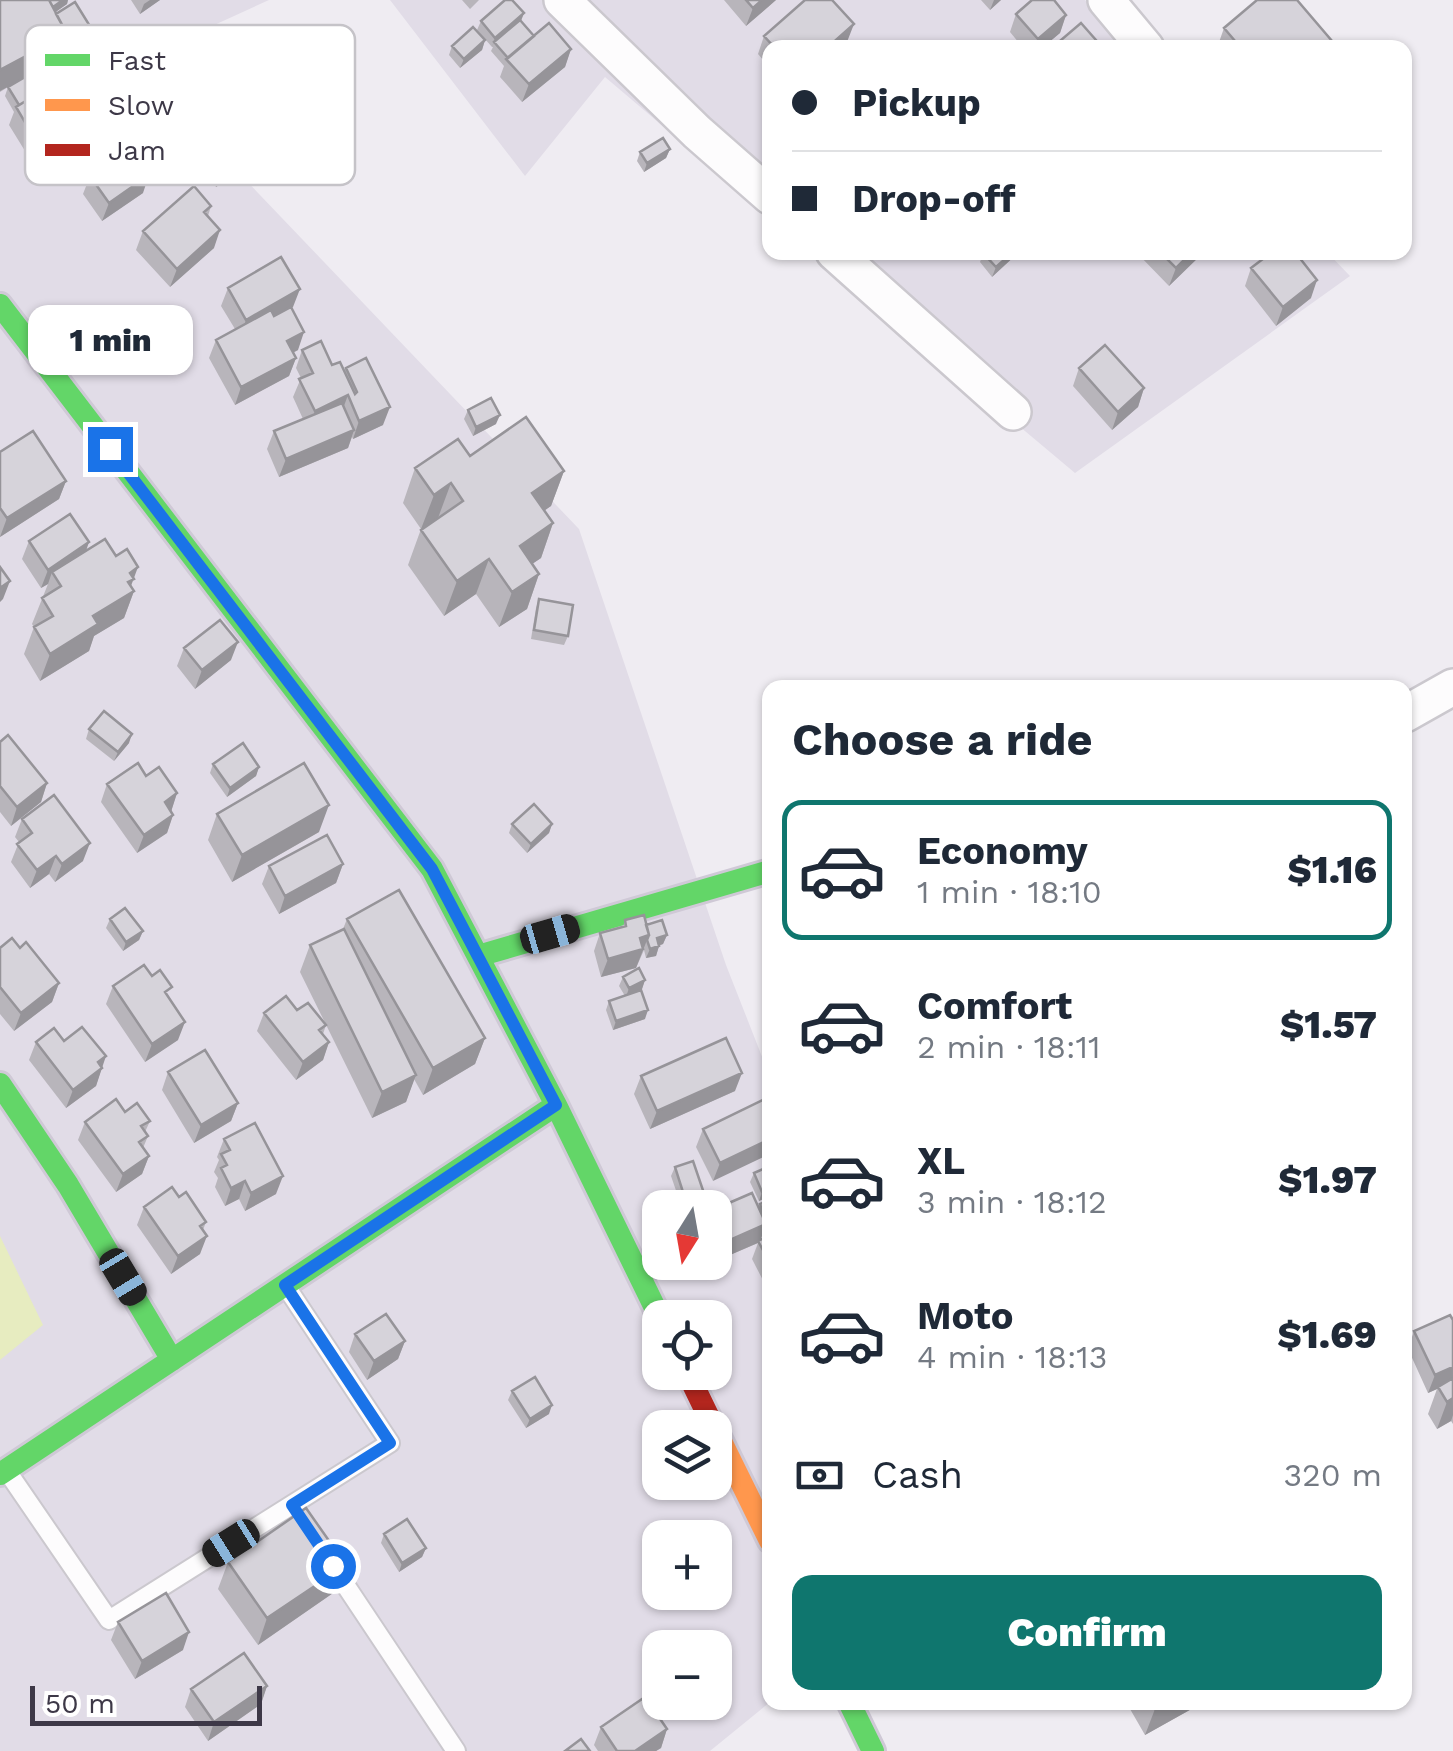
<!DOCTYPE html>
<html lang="en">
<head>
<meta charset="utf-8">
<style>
  :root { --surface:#fff; --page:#f6f6f7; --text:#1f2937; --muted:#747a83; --line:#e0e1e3; --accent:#0f766e }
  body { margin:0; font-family:"Work Sans",sans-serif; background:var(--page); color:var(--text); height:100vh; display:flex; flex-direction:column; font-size:38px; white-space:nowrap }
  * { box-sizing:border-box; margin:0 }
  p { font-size:32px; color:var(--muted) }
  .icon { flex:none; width:55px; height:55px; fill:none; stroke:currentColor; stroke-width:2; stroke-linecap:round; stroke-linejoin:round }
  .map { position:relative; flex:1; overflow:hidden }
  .details { position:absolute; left:762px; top:680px; width:650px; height:1030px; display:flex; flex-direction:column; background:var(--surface); border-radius:20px; box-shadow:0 2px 8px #0004 }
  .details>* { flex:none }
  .top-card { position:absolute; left:762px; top:40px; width:650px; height:220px; border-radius:20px; box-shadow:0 2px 8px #0004; display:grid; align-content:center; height:220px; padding:0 30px; background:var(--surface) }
  .needle { width:65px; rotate:191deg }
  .fabs { position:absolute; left:642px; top:1190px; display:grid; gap:20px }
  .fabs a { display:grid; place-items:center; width:90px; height:90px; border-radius:20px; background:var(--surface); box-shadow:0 2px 8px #0004; font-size:50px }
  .scale { position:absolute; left:30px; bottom:25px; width:232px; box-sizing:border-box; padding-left:10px; border:5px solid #3d3847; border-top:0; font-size:28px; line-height:35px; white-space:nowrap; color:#3d3847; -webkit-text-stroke:8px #fff; paint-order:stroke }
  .end { position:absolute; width:45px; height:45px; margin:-22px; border:12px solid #1a73e8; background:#fff; box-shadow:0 0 0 5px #fff }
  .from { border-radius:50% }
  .bubble { position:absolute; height:70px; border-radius:20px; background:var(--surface); box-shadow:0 2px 8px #0004; font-size:32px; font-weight:800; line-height:70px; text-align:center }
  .car { position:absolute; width:30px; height:60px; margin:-30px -15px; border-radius:12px; box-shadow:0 0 8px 2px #0007; background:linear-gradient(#222 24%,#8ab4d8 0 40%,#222 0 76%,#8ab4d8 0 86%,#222 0) }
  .top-card b { display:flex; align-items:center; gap:35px; height:95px; font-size:38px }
  .top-card b+b { border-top:2px solid var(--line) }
  .top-card i { width:25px; height:25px; background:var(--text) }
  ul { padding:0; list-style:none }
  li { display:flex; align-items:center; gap:30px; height:140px; margin:0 20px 15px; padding:0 10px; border:5px solid transparent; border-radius:20px }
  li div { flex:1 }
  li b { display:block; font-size:38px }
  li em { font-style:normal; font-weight:800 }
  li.current { border-color:var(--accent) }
  li>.icon { width:90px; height:90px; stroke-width:1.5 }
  h2 { padding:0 30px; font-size:45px; line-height:120px }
  .pay { display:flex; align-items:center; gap:25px; height:110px; padding:0 30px; font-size:38px }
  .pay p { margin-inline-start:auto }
  .action { display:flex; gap:20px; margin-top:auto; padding:20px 30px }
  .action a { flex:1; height:115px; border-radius:20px; background:var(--accent); color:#fff; font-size:40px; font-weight:800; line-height:115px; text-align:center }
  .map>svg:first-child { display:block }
  .residential { fill:#e1dce7; fill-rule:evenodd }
  .water { fill:#e7ecc0 }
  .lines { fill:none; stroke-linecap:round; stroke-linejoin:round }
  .lane-casing { stroke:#cbc8ce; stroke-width:22 }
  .street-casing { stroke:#cbc8ce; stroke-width:40 }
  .fast-casing { stroke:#cfc9d6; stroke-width:28 }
  .slow-casing { stroke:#cfc9d6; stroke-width:28 }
  .jam-casing { stroke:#cfc9d6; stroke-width:28 }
  .lane { stroke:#fdfcfd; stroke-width:18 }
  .street { stroke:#fdfcfd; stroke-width:35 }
  .fast { stroke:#63d668; stroke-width:22 }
  .slow { stroke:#ff974d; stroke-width:22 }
  .jam { stroke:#b3261e; stroke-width:22 }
  .wall { fill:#b8b5bb }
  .shaded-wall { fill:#969499 }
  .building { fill:#d6d3da; stroke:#969499; stroke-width:2.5 }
  .route { stroke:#1a73e8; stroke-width:12 }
  .key { fill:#fff; stroke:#c5c3c8; stroke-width:2.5 }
  .key-label { font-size:28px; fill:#3d3847 }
</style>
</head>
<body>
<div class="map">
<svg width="1453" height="1751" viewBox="0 0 1453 1751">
  <rect width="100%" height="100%" fill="#efecf2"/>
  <path class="residential" d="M0 0H269L133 62 579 529 726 965 770 1077V1702L710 1751H0ZM660 1208H715V1262H660ZM660 1318H715V1372H660ZM660 1428H715V1482H660ZM660 1538H715V1592H660ZM660 1648H715V1702H660Z
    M390 0H1085L1129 47 770 48V217L605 77 525 176Z
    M1327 252 1350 276 1075 473 813 253Z"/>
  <path class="water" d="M0 1236 43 1325 0 1360Z"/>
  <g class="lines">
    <g class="lane-casing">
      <path id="lane" d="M7 1471 109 1620 390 1443 287 1288
        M328 1559 456 1751"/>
    </g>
    <g class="street-casing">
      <path id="street" d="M562 0 697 132 770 196
        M1106 0 1146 48
        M834 252 1013 412
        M1405 714 1453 687"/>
    </g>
    <g class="fast-casing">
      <path id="fast" d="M0 305 432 869 556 1105 660 1318
        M478 956 770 871
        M0 1084 68 1185 172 1360
        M0 1474 556 1105
        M849 1702 873 1751"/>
    </g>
    <g class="slow-casing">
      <path id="slow" d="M715 1429 770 1541"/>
    </g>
    <g class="jam-casing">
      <path id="jam" d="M687 1372 714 1428"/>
    </g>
    <use href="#lane" class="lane"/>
    <use href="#street" class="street"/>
    <use href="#fast" class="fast"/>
    <use href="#slow" class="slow"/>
    <use href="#jam" class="jam"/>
  </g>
  <path class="wall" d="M0 0H68L67 4 55 12 93 31 89 40 62 56 60 52 57 61 45 68 54 84 103 122 33 164 9 125 14 112 5 96 8 87 0 92Z
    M131 0H160L140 14Z
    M462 0H479L470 9Z
    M724 0H776L746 26Z
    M981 0H1001L990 10Z
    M524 13 521 21 534 36 571 49 565 67 522 102 500 77 504 66 491 51 493 47H492L477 30 481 21Z
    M1016 14 1066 15 1060 33 1042 48H1023L1010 32Z
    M1224 28 1338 48H1217Z
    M764 36 847 42 841 48H770V68L758 54Z
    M485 40 482 50 460 68 449 55 452 46Z
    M670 149 666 158 644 172 637 161 640 152Z
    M211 165 238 172 216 187 208 174Z
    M90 176 143 193 102 221 83 194Z
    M211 206 208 216 214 248 170 287 136 250 143 231Z
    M984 252H1019L992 277 980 262Z
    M1136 252H1204L1169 286Z
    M1254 252H1295L1311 298 1276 326 1245 286 1251 268 1261 261Z
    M228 288 293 307 291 308 298 350 293 353 296 358 289 376 235 405 209 358 216 340 235 329 221 306Z
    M302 350 344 371 346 368 383 425 353 439 352 437 348 448 279 477 267 449 274 431 303 419 293 397 301 378 296 368Z
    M1079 368 1144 388 1138 407 1112 430 1073 386Z
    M468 410 496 424 473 436 464 419Z
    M0 452 66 481 59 499 0 537Z
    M470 456 564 471 551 506 544 510 553 523 541 558 532 564 539 574 527 609 499 627 476 594 444 616 408 565 421 529 403 503 415 468Z
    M29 541 86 551 131 587 134 591 124 618 94 636 89 651 40 681 24 654 34 627 32 624 48 584 41 588 22 559Z
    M539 599 568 636 564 645 531 639 536 608Z
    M184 648 231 660 195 689 177 666Z
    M89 729 129 743 114 761 86 739Z
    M0 742 47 783 41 802 11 826 0 812Z
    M213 764 259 767 256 776 227 797 210 773Z
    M146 776 177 793 171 811 173 815 167 833 137 853 101 802 107 784Z
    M217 814 319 832 232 882 208 840Z
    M22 819 83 861 55 882 49 874 30 888 11 862 19 842 15 837Z
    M512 824H552L549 833 527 853 509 833Z
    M343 864 336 883 279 914 262 884 269 866Z
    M110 919 143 931 139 940 123 951 106 928Z
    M347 919 485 1038 475 1064 423 1095 414 1079 406 1102 372 1118 300 972 310 945 343 929Z
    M625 920 646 925 667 935 663 944 659 946 656 956 646 958 644 950 636 968 601 977 594 951 600 933 623 927Z
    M0 948 59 983 52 1002 14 1031 0 1014Z
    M623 977 645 980 642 989 637 991 645 1019 613 1030 606 1010 609 1001 625 996 619 986Z
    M113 986 168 997 178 1040 145 1062 106 1004Z
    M297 1010 326 1025 323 1034 329 1042 323 1060 296 1080 257 1031 264 1013Z
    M64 1041 102 1067 96 1086 66 1108 29 1060 36 1042Z
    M168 1072 238 1103 231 1121 194 1143 162 1090Z
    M641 1076 735 1091 650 1129 634 1094Z
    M767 1098 713 1181 696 1147 703 1129Z
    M125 1112 150 1121 145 1132 148 1136 143 1148 149 1156 142 1174 116 1192 78 1140 85 1122Z
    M224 1139 276 1194 245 1211 239 1199 225 1206 215 1187 218 1178 214 1172 219 1160 217 1157Z
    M770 1166V1196L759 1201 750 1182 754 1173Z
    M675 1167 708 1205 707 1208H682L671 1176Z
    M179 1197 206 1222 203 1230 200 1254 171 1274 137 1225 144 1207Z
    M770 1200V1228L764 1230 760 1240 770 1235V1294L752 1259 758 1243 723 1258 715 1241V1209L759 1207 760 1204Z
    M1453 1320V1424L1451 1421 1437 1429 1428 1414 1437 1389 1428 1393 1408 1349 1414 1331Z
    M355 1334 405 1341 398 1359 367 1380 349 1352Z
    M512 1391 549 1414 526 1428 508 1400Z
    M384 1534 426 1548 422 1557 399 1572 381 1543Z
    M228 1562 346 1565 336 1591 258 1645 218 1589Z
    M118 1622 183 1650 135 1679 111 1640Z
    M267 1686 261 1704 208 1741 185 1707 191 1689Z
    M1126 1702H1204L1145 1735Z
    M601 1727 667 1729 661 1748 656 1751H598L594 1745Z"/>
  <path class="shaded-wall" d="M63 0H68L67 4 43 21 46 12Z
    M150 0H160L140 14 144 4Z
    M762 0H776L746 26 753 8Z
    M994 0H1001L990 10Z
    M524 13 520 23 494 42 492 47 495 38Z
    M1066 15 1060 33 1042 48H1034L1038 39Z
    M854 24 847 42 841 48H827Z
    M93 31 89 40 62 56 66 46Z
    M67 34 57 61 0 91V70Z
    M485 40 482 50 460 68 464 59Z
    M571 49 565 67 522 102 529 84Z
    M109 103 103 122 33 164 39 146Z
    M670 149 666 158 644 172 647 163Z
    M241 163 238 172 216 187 220 177Z
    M149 175 143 193 102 221 109 203Z
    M220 230 214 248 170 287 177 269Z
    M1013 252H1019L992 277 996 267Z
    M1192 252H1204L1169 286 1176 268Z
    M1317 280 1311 298 1276 326 1283 307Z
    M300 289 293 307 240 338 246 320Z
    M304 332 298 350 280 359 287 341Z
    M296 358 289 376 235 405 241 387Z
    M1144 388 1138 407 1112 430 1118 412Z
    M348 395 341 414 308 429 315 411Z
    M390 407 383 425 353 439 359 421Z
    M500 415 496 424 473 436 476 427Z
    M354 430 348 448 279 477 286 459Z
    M564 471 551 506 520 528 532 493Z
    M66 481 59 499 0 537 7 518Z
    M451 483 438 518 421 529 434 495Z
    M553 523 541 558 507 581 520 546Z
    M89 542 83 560 52 572 48 584 41 588 48 570Z
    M489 559 476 594 444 616 457 581Z
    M138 567 128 594 134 591 124 618 94 636 89 651 40 681 50 654 93 616 130 573Z
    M539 574 527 609 499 627 512 592Z
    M10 581 3 599 0 602V588Z
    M238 642 231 660 195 689 202 670Z
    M132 734 129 743 114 761 118 752Z
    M259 767 256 776 227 797 230 788Z
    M47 783 41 802 11 826 17 807Z
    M177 793 171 812 165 802Z
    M329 805 319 832 232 882 242 855Z
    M173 815 167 833 137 853 144 835Z
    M552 824 549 833 527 853 531 844Z
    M90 843 83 861 55 882 62 864Z
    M56 856 49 874 30 888 37 870Z
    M343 864 336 883 279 914 285 896Z
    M143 931 139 940 123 951 126 942Z
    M649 935 636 968 601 977 608 959 640 938Z
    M667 935 663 944 654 947 657 938Z
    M659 946 656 956 646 958 650 949Z
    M645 980 642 989 626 997 629 988Z
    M59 983 52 1002 14 1031 21 1013Z
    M648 1010 645 1019 613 1030 616 1021Z
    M185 1022 178 1040 145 1062 152 1044Z
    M485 1038 475 1064 423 1095 433 1068Z
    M329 1042 323 1060 296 1080 303 1062Z
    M106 1056 96 1086 66 1108 73 1090 98 1062Z
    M742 1073 735 1091 650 1129 657 1111Z
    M416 1075 406 1102 372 1118 382 1092Z
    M238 1103 231 1121 194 1143 201 1125Z
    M770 1139V1154L713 1181 720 1163Z
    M149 1156 142 1174 116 1192 123 1174Z
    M283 1176 276 1194 245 1211 251 1193Z
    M245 1181 239 1199 225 1206 231 1188Z
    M770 1188V1196L759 1201 762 1192Z
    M770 1220V1228L764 1230 760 1242 723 1258 730 1240Z
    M207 1236 200 1254 171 1274 178 1256Z
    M405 1341 398 1359 367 1380 374 1361Z
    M1453 1367V1382L1428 1393 1435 1375Z
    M1453 1398V1415L1451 1421 1437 1429 1447 1402Z
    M552 1405 549 1414 526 1428 530 1419Z
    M426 1548 422 1557 399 1572 402 1563Z
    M346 1565 336 1591 258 1645 267 1618Z
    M189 1632 183 1650 135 1679 142 1661Z
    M267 1686 261 1704 208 1741 214 1722Z
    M1166 1702H1204L1145 1735 1155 1709Z
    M667 1729 661 1748 656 1751H635Z"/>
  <path class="building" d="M0 0H49L67 34 0 70Z
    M49 0H63L53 7Z
    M505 0H512L524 13 495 38 481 21Z
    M746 0H762L753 8Z
    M805 0H832L854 24 827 48H775L764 36Z
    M1032 0H1054L1066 15 1038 39 1016 14Z
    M1257 0H1297L1338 48H1241L1224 28Z
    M75 2 93 31 66 46 64 43 67 34 56 14Z
    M520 20 534 36 508 58 494 42Z
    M549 23 571 49 529 84 506 59Z
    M1081 23 1103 48H1055L1054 46Z
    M473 27 485 40 464 59 452 46Z
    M86 65 109 103 39 146 16 107Z
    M44 66 54 84 19 105 8 87Z
    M663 138 670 149 647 163 640 152Z
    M131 148 149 175 109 203 90 176Z
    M194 186 211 206 204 212 220 230 177 269 143 231Z
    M1013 252 996 267 983 253 984 252Z
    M1160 252H1192L1176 268Z
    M1272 252H1295L1317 280 1283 307 1251 268Z
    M281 257 300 289 246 320 228 288Z
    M291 307 304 332 287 341 296 358 241 387 216 340 271 310 274 316Z
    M321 341 332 365 340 362 355 394 357 392 346 368 366 358 390 407 359 421 348 395 315 411 299 379 313 373 302 350Z
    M1105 345 1144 388 1118 412 1079 368Z
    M491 398 500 415 476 427 468 410Z
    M342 403 354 430 286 459 274 431Z
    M526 417 564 471 532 493 553 523 520 546 539 574 512 592 489 559 457 581 421 530 463 501 451 483 434 495 415 468 458 439 470 456Z
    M33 431 66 481 7 518 0 508V452Z
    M70 514 89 542 48 570 29 541Z
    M105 539 116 556 127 549 138 567 130 573 134 579 128 582 134 591 93 616 98 624 50 654 34 627 53 616 42 598 61 586 52 572Z
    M0 567 10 581 0 588Z
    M539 599 573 605 568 636 534 630Z
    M220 620 238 642 202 670 184 648Z
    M104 711 132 734 118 752 89 729Z
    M8 735 47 783 17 807 0 786V742Z
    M243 743 259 767 230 788 213 764Z
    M138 763 146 776 159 767 177 793 165 802 173 815 144 835 107 784Z
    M304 763 329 805 242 855 217 814Z
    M54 795 90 843 62 864 56 856 37 870 17 844 32 833 22 819Z
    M534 804 552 824 531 844 512 824Z
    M327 835 343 864 285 896 269 866Z
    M399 890 485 1038 433 1068 347 919Z
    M125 908 143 931 126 942 110 919Z
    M644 915 649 935 640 938 643 949 608 959 600 933 626 926 625 920Z
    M662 920 667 935 657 938 659 946 650 949 647 940 649 935 646 925Z
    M344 929 416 1075 382 1092 310 945Z
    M12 938 20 948 26 942 59 983 21 1013 0 987V948Z
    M144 965 152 976 160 970 172 987 165 992 185 1022 152 1044 113 986Z
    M639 968 645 980 629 988 623 977Z
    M641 990 648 1010 616 1021 609 1001Z
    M286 996 297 1010 308 1003 326 1025 319 1030 329 1042 303 1062 264 1013Z
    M82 1027 106 1056 98 1062 102 1068 73 1090 36 1042 54 1028 64 1041Z
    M726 1038 742 1073 657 1111 641 1076Z
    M205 1050 238 1103 201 1125 168 1072Z
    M767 1098 770 1104V1139L720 1163 703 1129Z
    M116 1099 125 1112 137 1103 150 1121 141 1126 148 1136 139 1142 149 1156 123 1174 85 1122Z
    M255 1123 283 1176 251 1193 245 1181 231 1188 221 1168 227 1165 221 1154 230 1150 224 1139Z
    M693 1161 708 1205 700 1208H688L675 1167Z
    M770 1166V1188L762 1192 754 1173Z
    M172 1187 179 1197 186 1192 206 1222 200 1226 207 1236 178 1256 144 1207Z
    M752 1193 766 1224 730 1240 715 1209Z
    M770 1200V1220L766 1221 760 1204Z
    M770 1235V1263L758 1241Z
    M386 1314 405 1341 374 1361 355 1334Z
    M1450 1315 1453 1320V1367L1435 1375 1414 1331Z
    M535 1377 552 1405 530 1419 512 1391Z
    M1453 1378V1398L1447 1402 1438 1387Z
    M306 1508 346 1565 267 1618 228 1562Z
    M407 1519 426 1548 402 1563 384 1534Z
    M166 1593 189 1632 142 1661 118 1622Z
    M244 1653 267 1686 214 1722 191 1689Z
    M645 1697 667 1729 635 1751H617L601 1727Z
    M1151 1702H1166L1155 1709Z
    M581 1739 590 1751H565Z"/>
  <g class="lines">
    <path class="route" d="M110 449 432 869 556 1105 285 1285 390 1443 292 1505 333 1566"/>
  </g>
  <rect x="25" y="25" width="330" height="160" rx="15" class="key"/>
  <rect x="45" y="54" width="45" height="12" fill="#63d668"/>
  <rect x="45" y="99" width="45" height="12" fill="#ff974d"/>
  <rect x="45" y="144" width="45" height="12" fill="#b3261e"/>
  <g class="key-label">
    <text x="108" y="70">Fast</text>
    <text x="108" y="115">Slow</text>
    <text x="108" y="160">Jam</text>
  </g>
</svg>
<div class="fabs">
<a><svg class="needle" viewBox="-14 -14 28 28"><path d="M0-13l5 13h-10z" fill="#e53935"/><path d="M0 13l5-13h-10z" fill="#747a83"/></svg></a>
<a><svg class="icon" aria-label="locate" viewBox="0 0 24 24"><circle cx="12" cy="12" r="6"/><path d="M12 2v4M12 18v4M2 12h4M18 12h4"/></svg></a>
<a><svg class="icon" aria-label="layers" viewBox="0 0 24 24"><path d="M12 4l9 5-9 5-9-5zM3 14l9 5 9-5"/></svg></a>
<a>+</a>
<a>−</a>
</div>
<div class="scale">50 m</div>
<i class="end from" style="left:333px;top:1566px"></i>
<i class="end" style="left:110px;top:449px"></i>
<div class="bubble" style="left:28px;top:305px;width:165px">1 min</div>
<i class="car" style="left:550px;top:934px;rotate:74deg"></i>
<i class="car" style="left:123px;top:1277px;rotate:149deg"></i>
<i class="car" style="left:231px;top:1543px;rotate:238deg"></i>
<div class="top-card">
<b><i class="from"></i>Pickup</b>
<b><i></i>Drop-off</b>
</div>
<section class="details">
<h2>Choose a ride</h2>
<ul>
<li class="current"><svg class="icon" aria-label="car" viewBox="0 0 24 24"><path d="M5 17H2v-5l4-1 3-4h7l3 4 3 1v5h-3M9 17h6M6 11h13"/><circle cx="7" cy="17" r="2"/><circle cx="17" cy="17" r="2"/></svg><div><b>Economy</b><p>1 min · 18:10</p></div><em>$1.16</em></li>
<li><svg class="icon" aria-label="car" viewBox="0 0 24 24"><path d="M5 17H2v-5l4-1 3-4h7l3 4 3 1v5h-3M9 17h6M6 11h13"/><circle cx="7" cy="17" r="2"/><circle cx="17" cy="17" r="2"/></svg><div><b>Comfort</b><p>2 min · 18:11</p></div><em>$1.57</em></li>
<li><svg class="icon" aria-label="car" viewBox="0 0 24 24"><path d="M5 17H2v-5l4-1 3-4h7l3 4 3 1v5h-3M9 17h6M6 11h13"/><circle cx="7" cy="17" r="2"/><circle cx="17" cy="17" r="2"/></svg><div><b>XL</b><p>3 min · 18:12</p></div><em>$1.97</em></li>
<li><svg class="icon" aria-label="car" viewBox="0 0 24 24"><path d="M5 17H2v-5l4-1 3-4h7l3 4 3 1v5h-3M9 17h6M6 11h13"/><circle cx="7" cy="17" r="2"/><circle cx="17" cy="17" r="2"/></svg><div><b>Moto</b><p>4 min · 18:13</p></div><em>$1.69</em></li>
</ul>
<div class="pay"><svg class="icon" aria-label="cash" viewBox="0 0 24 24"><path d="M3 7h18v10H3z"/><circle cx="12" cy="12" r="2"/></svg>Cash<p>320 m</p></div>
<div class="action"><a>Confirm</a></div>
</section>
</div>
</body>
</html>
